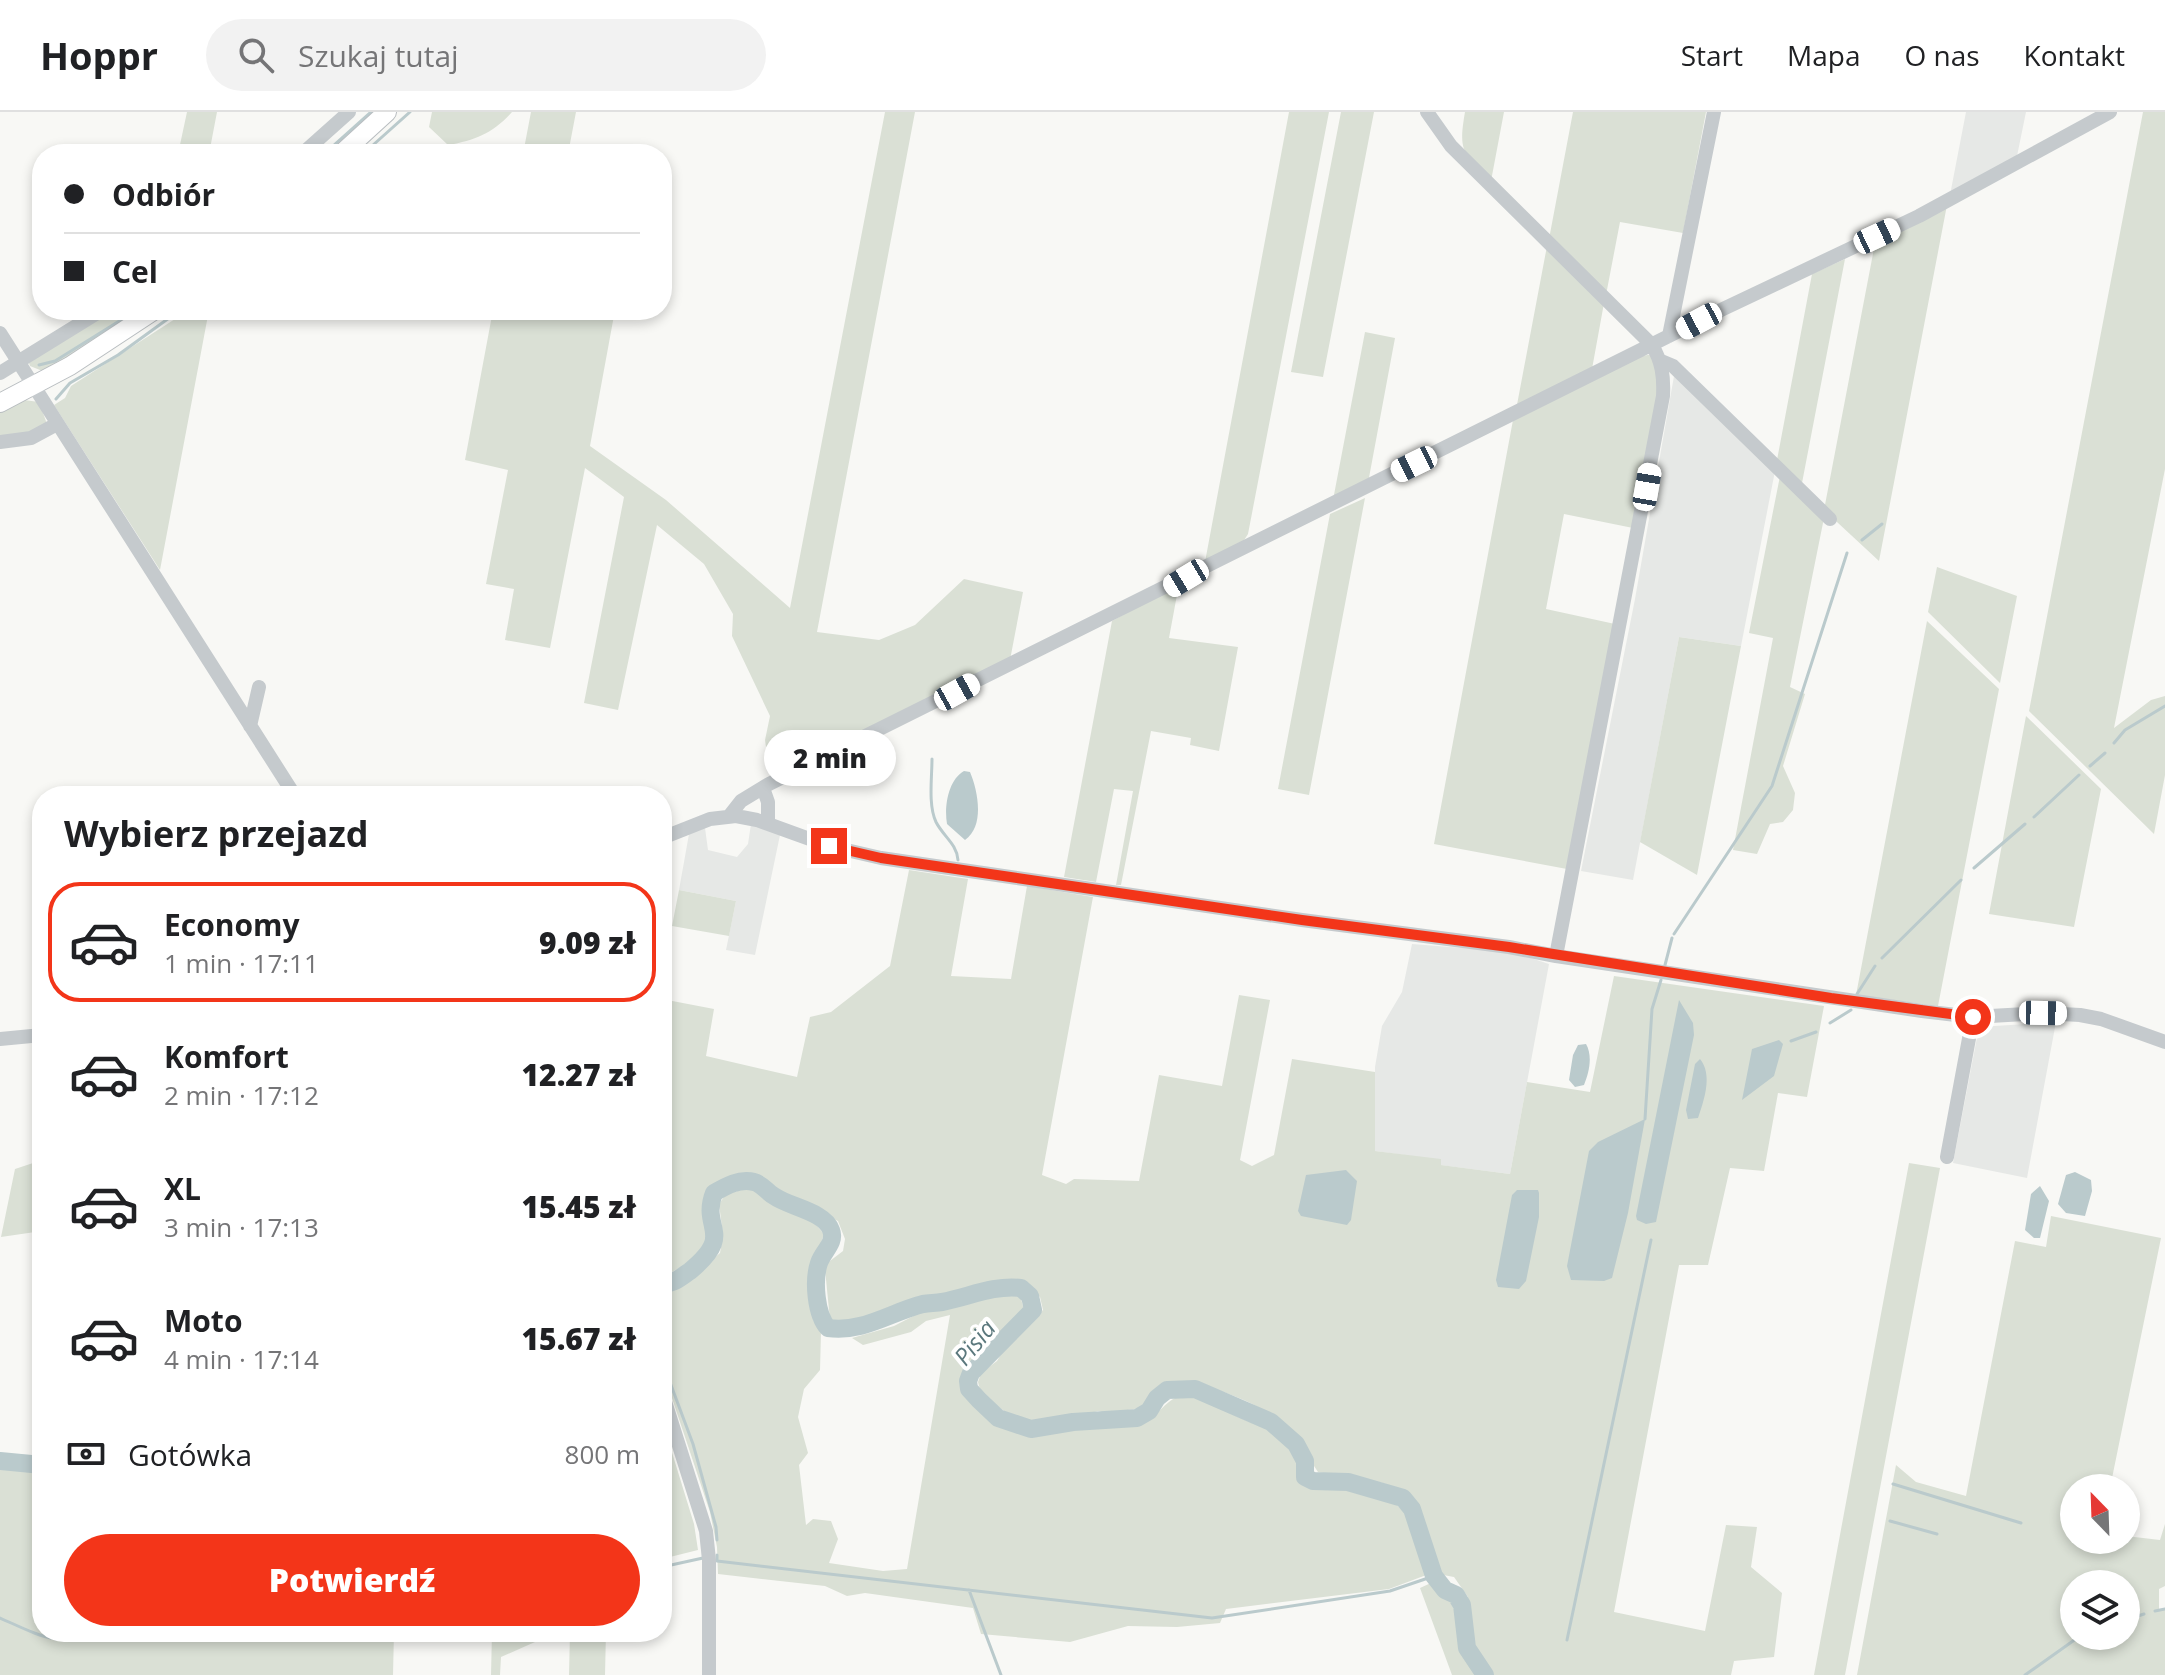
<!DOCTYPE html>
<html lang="pl">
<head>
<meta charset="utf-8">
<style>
  :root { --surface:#fff; --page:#f2f2f2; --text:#202124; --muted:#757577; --line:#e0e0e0; --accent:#f33519 }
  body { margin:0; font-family:"Open Sans",sans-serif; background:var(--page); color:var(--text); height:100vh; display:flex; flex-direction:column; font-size:30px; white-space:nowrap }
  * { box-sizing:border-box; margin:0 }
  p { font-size:26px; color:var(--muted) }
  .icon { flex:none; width:44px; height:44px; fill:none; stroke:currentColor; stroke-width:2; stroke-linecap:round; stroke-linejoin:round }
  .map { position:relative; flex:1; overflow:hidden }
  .side { position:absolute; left:32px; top:674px; width:640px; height:856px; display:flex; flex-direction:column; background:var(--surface); border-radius:32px; box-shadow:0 4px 12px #0003 }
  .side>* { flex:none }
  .guide { position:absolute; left:32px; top:32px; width:640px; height:176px; border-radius:32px; box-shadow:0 4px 12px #0003; display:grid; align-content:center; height:176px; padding:0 32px; background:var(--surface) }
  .needle { width:52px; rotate:337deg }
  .tools { position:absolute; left:2060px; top:1362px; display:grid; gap:16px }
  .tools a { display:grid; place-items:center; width:80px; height:80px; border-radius:50%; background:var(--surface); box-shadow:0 4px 12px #0003; font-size:40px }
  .end { position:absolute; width:36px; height:36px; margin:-18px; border:10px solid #f33519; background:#fff; box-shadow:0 0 0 4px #fff }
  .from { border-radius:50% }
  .bubble { position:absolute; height:56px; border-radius:28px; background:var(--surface); box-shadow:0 4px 12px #0003; font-size:26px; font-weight:800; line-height:56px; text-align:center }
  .car { position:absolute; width:24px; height:48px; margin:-24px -12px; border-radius:10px; box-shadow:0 0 6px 2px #0007; background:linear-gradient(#fff 24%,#345 0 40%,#fff 0 76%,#345 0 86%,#fff 0) }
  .guide b { display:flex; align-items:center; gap:28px; height:76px; font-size:30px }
  .guide b+b { border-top:2px solid var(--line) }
  .guide i { width:20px; height:20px; background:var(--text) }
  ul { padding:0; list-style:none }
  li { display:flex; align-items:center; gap:24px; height:120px; margin:0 16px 12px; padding:0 16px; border:4px solid transparent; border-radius:32px }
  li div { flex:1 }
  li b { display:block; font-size:30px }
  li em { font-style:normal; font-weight:800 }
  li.selected { border-color:var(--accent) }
  li>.icon { width:72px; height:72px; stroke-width:1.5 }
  h2 { padding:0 32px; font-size:36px; line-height:96px }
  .pay { display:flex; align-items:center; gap:20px; height:88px; padding:0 32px; font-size:30px }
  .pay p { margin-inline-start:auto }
  .action { display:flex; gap:16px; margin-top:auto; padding:16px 32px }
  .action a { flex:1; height:92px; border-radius:48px; background:var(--accent); color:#fff; font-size:32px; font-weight:800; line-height:92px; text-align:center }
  header { display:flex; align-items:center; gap:48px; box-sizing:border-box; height:112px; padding:0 40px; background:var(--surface); border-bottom:2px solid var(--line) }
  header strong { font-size:38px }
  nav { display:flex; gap:44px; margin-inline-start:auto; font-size:28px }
  .search { width:560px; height:72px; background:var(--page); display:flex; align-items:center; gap:20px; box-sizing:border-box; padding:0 28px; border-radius:44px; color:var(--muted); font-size:30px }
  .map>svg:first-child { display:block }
  .built { fill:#e6e8e6 }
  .green { fill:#dae0d5; fill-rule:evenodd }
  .water { fill:#bacacc }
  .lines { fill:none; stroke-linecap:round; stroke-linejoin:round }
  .stream { stroke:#bacacc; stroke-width:3 }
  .river { stroke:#bacacc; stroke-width:18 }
  .major-casing { stroke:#b8bdc0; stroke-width:20 }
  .minor { stroke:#c5cacd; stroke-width:14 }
  .major { stroke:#fff; stroke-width:18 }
  .route { stroke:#f33519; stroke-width:10 }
  .labels { text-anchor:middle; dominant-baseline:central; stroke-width:8; stroke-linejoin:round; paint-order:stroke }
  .water-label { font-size:24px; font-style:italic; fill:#5b787d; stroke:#fff }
</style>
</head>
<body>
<header>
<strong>Hoppr</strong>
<div class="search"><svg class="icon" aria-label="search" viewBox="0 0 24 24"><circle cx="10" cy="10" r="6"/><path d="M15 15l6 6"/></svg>Szukaj tutaj</div>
<nav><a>Start</a><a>Mapa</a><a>O nas</a><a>Kontakt</a></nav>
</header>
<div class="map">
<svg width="2165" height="1563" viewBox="0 0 2165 1563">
  <rect width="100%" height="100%" fill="#f8f8f5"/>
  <path class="built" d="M1966 0H2026L2016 49 1950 83Z
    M1674 264 1775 359 1741 534 1679 525 1633 768 1581 759 1635 487Z
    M751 712 780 723 755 843 726 838 736 789 679 778 689 722 705 716 708 738 737 745 748 732Z
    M1412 832 1513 840 1549 852 1510 1062 1440 1053 1441 1048 1375 1039V955L1382 914 1402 880Z
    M2056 910 2027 1066 1953 1051 1979 915Z"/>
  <path class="green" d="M187 0H217L209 42H178Z
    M432 0H512C493 21 476 28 448 33L429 15Z
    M531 0H576L568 42H523Z
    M885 0H915L817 520 879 528 915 513 964 467 1023 480 1010 548 771 669 765 628 770 604 732 524 733 502 704 452 657 413 618 598 584 591 624 385 585 356 550 536 505 528 514 477 486 472 508 358 465 348 493 198H615L590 334 666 388 790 496Z
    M1289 0H1329L1248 422 1241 433 1205 450Z
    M1341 0H1374L1323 265 1291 260Z
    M1465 0H1504L1491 69C1463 40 1458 41 1465 0Z
    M1573 0H1706L1683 121 1620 110 1606 183 1549 127Z
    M2143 0H2165V357L2114 616 2151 588 2165 584V663L2154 722 2029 599Z
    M1947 93 1879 449 1824 398 1876 126Z
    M1547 134 1604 191 1592 257 1516 298Z
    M1845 147 1802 371 1777 348 1812 162Z
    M108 198H142L45 260 30 254 29 251Z
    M189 198H209L160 458 54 293 65 286 71 274Z
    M1365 220 1395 226 1368 371 1333 388Z
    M1652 242 1660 271 1633 416 1564 402 1546 497 1615 512 1567 757 1434 732 1513 308 1634 246Z
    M24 288 39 290 47 312 42 318 0 327V300Z
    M1780 364 1824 406 1790 575 1805 582 1783 654 1795 681 1793 698 1783 710 1770 712 1757 742 1733 738 1773 526 1749 521Z
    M1365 386 1309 683 1278 677 1330 402Z
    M1937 455 2017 484 2000 571 1928 500Z
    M1179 472 1169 526 1238 535 1219 639 1190 633 1191 626 1151 619 1121 773H1116L1133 679 1114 677 1096 770 1064 765 1112 509Z
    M1927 509 1999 577 1938 894 1856 883Z
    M1679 525 1741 534 1697 763 1640 730Z
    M2026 604 2101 677 2074 815 1989 802Z
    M909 758 968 767 951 864 1011 867 1027 774 1093 785 1042 1063 1066 1072 1074 1067 1139 1069 1159 963 1222 974 1239 883 1270 888 1240 1048 1252 1054 1274 1043 1292 947 1375 960V1039L1441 1047V1053L1510 1062 1527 970 1590 980 1614 864 1824 894 1807 985 1778 981 1764 1059 1730 1056 1708 1153H1679L1614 1500 1705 1519 1726 1413 1757 1415 1751 1455 1782 1481 1774 1545 1734 1549 1731 1563H1491L1468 1529V1485L1454 1465 1438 1462 1419 1398 1404 1379 1383 1371 1318 1360C1308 1345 1298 1325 1285 1313 1266 1294 1194 1263 1168 1273 1157 1276 1152 1286 1147 1295L1108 1301 1098 1299C1059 1312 1031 1320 997 1294 988 1288 980 1281 978 1270L981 1261 997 1249 1009 1229 1043 1198 1040 1185 1019 1168 981 1174 893 1197 854 1211 836 1213 830 1208 825 1157 826 1152 843 1139 845 1127 838 1109 786 1085 762 1066 745 1063 712 1075C696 1116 734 1128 679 1156 673 1159 669 1163 662 1165V887L714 897 706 944 797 965 810 905 831 900 890 854Z
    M679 778 736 789 729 824 672 814Z
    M42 1048V1119L1 1125 15 1057Z
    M1909 1051 1940 1056 1845 1563H1814Z
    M753 1075 792 1101 809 1105 824 1122 813 1155V1208L821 1219 820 1258 804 1277 798 1305 808 1341 799 1353 806 1413 813 1407 831 1409 838 1427 829 1451 883 1459 907 1457 950 1203 926 1209 911 1220 863 1233 852 1226 894 1214 925 1198 1009 1180 1020 1183 1024 1198C1007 1226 969 1240 961 1275 968 1289 978 1297 991 1305 1031 1329 1048 1318 1091 1316 1108 1315 1130 1316 1146 1309 1162 1301 1170 1280 1192 1283 1210 1285 1221 1297 1236 1304 1271 1320 1274 1314 1300 1347L1296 1355 1300 1368 1310 1374 1359 1379 1390 1387 1409 1404 1429 1462 1389 1477 1226 1497 1220 1511 1177 1515 1128 1514 1070 1530 981 1522 973 1496 865 1481 847 1484 825 1474 718 1462 717 1435 710 1400 662 1256V1176H678L720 1141 723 1123 719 1092 726 1082Z
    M2051 1104 2161 1126 2110 1376H2074V1428H2126V1424L2160 1428 2165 1412V1474L2159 1477V1498L2165 1497V1563H1857L1896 1353 1916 1370 1966 1384 2015 1129 2046 1135ZM2074 1472H2126V1524H2074Z
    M662 1308 694 1412 698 1438 662 1447Z
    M0 1354 39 1357 42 1361V1520H394L393 1563H0Z
    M1433 1470 1455 1486 1459 1496V1524L1467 1546 1479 1563H1452L1420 1476Z
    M492 1520H535V1530L501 1545 500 1563H491Z
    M570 1520H606L605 1563H569Z"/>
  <path class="water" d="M964 659 970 660C978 679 985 714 965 728L947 712C944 695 948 668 964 659Z
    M1679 888 1693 911 1694 923 1656 1110 1646 1112 1637 1108 1636 1104Z
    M1779 928 1783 932 1774 964 1742 988 1752 937Z
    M1586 932C1593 944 1589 961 1584 973L1575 975 1569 968 1573 943 1578 933Z
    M1700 947C1713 963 1704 988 1698 1006L1688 1007 1686 998 1695 952Z
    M1645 1007 1628 1101 1612 1166 1604 1169 1571 1168 1567 1154 1589 1039 1598 1030Z
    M1346 1058 1357 1069 1351 1108 1347 1113 1301 1104 1298 1099 1306 1063Z
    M2075 1060 2091 1068 2092 1079 2085 1104 2066 1101 2058 1092 2066 1063Z
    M2040 1074 2049 1089 2040 1126H2034L2025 1118 2031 1082Z
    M1517 1078H1538L1539 1081V1105L1526 1169 1519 1177 1498 1175 1496 1168 1512 1083Z"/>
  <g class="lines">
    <path class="stream" d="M324 42 371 0
      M363 42 410 0
      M39 253 55 249 137 198
      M56 287 70 271 118 243 180 198
      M1862 428 1882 412
      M2114 631 2125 618 2165 594
      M932 647C932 666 928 693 936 710 943 724 957 732 958 748
      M2090 654 2105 641
      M2034 705 2079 663
      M1974 756 2025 712
      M1674 822 1772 674 1847 441
      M1882 846 1961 768
      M1665 853 1672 826
      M1857 882 1875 854
      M1830 911 1851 898
      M1791 929 1816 920
      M1645 1007 1652 897 1661 868
      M662 1249 693 1332 716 1415 717 1428
      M1893 1372 2021 1411
      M1890 1409 1937 1422
      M717 1443V1449L1212 1506 1390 1479 1434 1464
      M662 1455 703 1446
      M969 1478 1001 1563
      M2155 1499 2165 1497
      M0 1506C45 1526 57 1535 106 1520
      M2126 1508 2144 1502
      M142 1520 164 1523 178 1520
      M1567 1528 1651 1128
      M2025 1563 2080 1524"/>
    <path class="river" d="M662 1171C673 1173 681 1165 690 1159 736 1121 700 1117 714 1081 726 1074 740 1066 754 1070 762 1072 767 1080 774 1084 789 1095 824 1099 831 1118 836 1131 823 1139 819 1151 813 1169 816 1203 828 1216 863 1221 891 1200 923 1192 929 1191 936 1191 942 1190 969 1185 992 1173 1021 1176L1030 1184 1033 1198 971 1261 968 1269 969 1277 979 1288 998 1306 1031 1317 1073 1310 1137 1306 1149 1299 1157 1286 1167 1278 1195 1277 1271 1310 1296 1332 1305 1349V1365L1313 1369 1348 1370 1403 1386 1412 1397 1434 1464 1445 1478 1456 1483 1462 1493 1467 1536 1485 1563
      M0 1349 42 1353"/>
    <g class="major-casing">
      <path id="major" d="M341 42 387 0
        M0 291 70 254 155 198"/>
    </g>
    <path class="minor" d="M1427 0 1451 34 1652 233C1662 250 1664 264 1663 284L1556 844
      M302 42 349 0
      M0 221 295 684
      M1669 224 1714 0
      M1661 249 1673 254 1830 407
      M0 261 102 198
      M0 330 31 326 57 312
      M250 614 259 575
      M763 676 768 690V712
      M730 703 741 689 769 672 1723 197 1919 104 2110 0
      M662 726 710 707 736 704 757 708 829 734 881 746 1302 808 1509 835 1556 844 1922 899 1973 905 2043 901 2080 903 2101 907 2165 930
      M0 927 42 923
      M1947 1045 1973 905
      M662 1280 706 1419 709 1448V1563"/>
    <use href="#major" class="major"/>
  </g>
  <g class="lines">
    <path class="route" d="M829 734 881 746 1302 808 1509 835 1831 886 1973 905"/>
  </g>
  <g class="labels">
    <g class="water-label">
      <text transform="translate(974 1230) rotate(-51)">Pisia</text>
    </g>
  </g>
</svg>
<div class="tools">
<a><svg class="needle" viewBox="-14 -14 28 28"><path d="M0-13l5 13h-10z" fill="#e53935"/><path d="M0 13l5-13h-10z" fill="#757577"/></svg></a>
<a><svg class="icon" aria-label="layers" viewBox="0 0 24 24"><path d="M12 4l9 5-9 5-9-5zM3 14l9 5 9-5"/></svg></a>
</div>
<i class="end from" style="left:1973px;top:905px"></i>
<i class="end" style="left:829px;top:734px"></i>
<div class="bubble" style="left:764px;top:618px;width:132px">2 min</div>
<i class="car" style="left:1877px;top:124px;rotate:65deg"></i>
<i class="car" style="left:1699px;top:209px;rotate:242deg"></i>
<i class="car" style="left:1414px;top:352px;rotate:244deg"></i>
<i class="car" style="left:1647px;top:375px;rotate:10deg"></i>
<i class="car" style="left:1186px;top:466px;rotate:239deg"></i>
<i class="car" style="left:957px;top:580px;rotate:61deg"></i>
<i class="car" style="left:2043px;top:901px;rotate:91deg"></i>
<div class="guide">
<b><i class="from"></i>Odbiór</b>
<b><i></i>Cel</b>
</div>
<section class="side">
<h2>Wybierz przejazd</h2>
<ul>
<li class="selected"><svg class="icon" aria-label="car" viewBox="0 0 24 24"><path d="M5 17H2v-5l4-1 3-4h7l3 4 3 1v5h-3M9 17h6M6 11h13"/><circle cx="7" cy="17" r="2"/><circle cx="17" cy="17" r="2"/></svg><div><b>Economy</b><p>1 min · 17:11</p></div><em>9.09 zł</em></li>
<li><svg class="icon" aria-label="car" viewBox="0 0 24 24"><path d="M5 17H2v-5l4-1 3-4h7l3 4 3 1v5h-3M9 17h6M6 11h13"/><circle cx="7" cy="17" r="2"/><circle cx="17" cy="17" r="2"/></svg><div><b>Komfort</b><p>2 min · 17:12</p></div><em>12.27 zł</em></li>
<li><svg class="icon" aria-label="car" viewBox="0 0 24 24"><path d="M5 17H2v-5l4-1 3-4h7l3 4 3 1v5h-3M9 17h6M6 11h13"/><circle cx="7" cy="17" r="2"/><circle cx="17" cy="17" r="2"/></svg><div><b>XL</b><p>3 min · 17:13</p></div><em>15.45 zł</em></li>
<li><svg class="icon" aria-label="car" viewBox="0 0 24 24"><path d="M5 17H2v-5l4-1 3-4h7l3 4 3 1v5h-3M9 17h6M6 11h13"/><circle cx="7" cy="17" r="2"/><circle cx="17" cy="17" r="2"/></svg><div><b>Moto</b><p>4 min · 17:14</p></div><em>15.67 zł</em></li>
</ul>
<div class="pay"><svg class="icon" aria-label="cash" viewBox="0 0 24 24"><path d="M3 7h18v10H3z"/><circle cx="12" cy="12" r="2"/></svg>Gotówka<p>800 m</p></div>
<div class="action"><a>Potwierdź</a></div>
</section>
</div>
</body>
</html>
